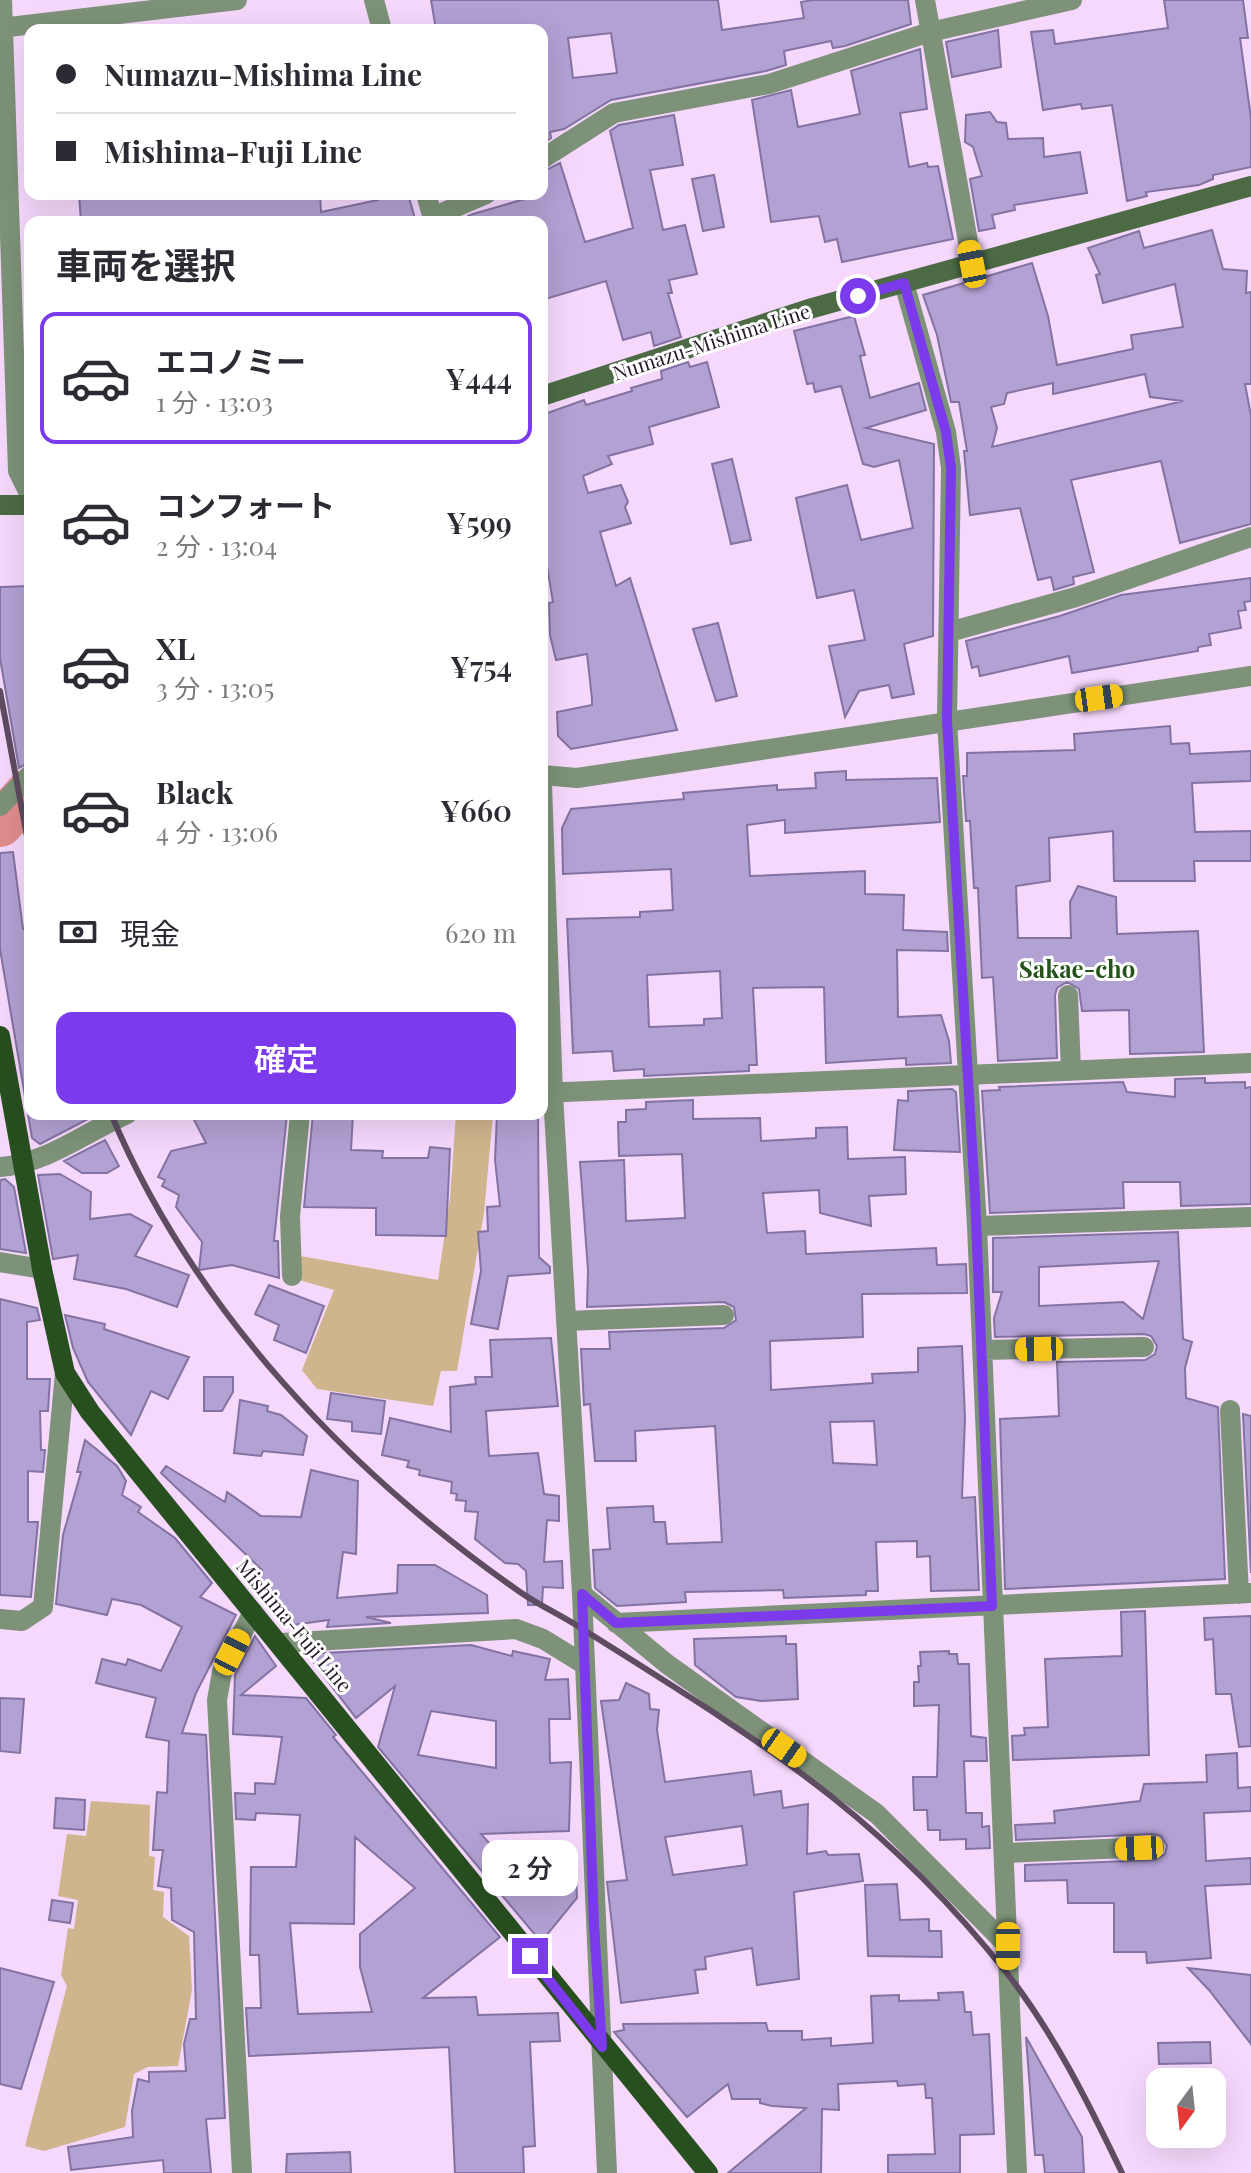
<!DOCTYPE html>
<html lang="ja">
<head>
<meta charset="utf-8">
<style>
  :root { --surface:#fff; --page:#f2f2f3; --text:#2b2b33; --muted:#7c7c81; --line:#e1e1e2; --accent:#7c3aed }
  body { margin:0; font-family:"Playfair Display","Noto Sans JP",serif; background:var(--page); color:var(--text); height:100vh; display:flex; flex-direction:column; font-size:30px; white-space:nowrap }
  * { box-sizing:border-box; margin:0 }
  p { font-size:26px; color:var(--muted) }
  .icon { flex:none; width:44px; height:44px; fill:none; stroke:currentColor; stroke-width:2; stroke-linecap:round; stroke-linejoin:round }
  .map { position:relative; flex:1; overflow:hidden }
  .panel { position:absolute; left:24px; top:216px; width:524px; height:904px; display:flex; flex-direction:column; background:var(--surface); border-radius:16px; box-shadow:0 8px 32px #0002 }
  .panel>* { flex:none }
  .top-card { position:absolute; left:24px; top:24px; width:524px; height:176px; border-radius:16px; box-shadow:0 8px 32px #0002; display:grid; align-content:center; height:176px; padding:0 32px; background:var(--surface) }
  .needle { width:52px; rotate:195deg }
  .fabs { position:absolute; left:1146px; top:2068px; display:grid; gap:16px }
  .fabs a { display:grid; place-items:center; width:80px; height:80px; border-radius:16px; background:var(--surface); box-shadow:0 8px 32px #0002; font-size:40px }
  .end { position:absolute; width:36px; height:36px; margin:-18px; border:10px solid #7c3aed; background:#fff; box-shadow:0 0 0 4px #fff }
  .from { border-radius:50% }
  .bubble { position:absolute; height:56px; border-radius:16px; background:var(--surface); box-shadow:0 8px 32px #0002; font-size:26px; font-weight:600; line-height:56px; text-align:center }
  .car { position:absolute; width:24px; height:48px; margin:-24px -12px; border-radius:10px; box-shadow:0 0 6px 2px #0007; background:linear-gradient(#f5c518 24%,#345 0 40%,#f5c518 0 76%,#345 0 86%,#f5c518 0) }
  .top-card b { display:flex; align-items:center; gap:28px; height:76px; font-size:30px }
  .top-card b+b { border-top:2px solid var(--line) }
  .top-card i { width:20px; height:20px; background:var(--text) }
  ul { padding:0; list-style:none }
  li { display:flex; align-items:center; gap:24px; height:132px; margin:0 16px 12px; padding:0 16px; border:4px solid transparent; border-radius:16px }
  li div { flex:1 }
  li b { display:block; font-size:30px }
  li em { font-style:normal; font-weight:600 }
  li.active { border-color:var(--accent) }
  li>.icon { width:72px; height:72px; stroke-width:1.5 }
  h2 { padding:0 32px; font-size:36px; line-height:96px }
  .pay { display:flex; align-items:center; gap:20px; height:88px; padding:0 32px; font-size:30px }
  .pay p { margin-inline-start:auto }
  .action { display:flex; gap:16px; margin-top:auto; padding:16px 32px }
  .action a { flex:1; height:92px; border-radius:16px; background:var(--accent); color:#fff; font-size:32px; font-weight:600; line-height:92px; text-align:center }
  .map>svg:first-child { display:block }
  .green { fill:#ceb58d }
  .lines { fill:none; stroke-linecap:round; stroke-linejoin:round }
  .river { stroke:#e08d8d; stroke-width:46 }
  .building { fill:#b2a1d3; stroke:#8373a2; stroke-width:2; fill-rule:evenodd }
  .minor { stroke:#7d9278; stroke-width:20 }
  .tertiary { stroke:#7d9278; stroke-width:20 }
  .secondary { stroke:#4c6b45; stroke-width:20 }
  .primary { stroke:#284f20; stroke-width:20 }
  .rail { stroke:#5e4c61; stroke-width:6 }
  .route { stroke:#7c3aed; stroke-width:10 }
  .labels { text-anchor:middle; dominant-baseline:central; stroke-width:6; stroke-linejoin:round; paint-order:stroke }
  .street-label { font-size:20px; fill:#261929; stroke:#fff }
  .quarter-label { font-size:24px; font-weight:bold; fill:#25541b; stroke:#fff }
</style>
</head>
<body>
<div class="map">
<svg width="1251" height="2173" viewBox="0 0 1251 2173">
  <rect width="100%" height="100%" fill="#f6d8fc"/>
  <path class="green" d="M456 1114H493L484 1213 457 1371H441L433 1406 317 1389 302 1370 334 1290 299 1280 300 1256 438 1280 450 1198Z
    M91 1801 150 1805 149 1856 155 1857 153 1890 164 1892 163 1917 189 1936 192 1990 178 2066 148 2067 134 2074 125 2127 44 2151 25 2146 67 1986 61 1975 68 1928 74 1929 78 1900 58 1896 67 1834 86 1836Z"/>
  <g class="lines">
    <path class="river" d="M0 824 30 791"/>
  </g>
  <path class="building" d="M431 0H718L722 30 804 18 801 2 813 0H908L911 24 845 46 833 48 831 41 784 51 786 65 766 71 611 100 564 129 550 132 551 138 542 144V30H436ZM611 33 617 73 573 78 568 38Z
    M1164 0H1243L1248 38H1240L1251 118V167L1213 175V179L1199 185 1146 192 1147 196 1127 201 1112 105 1082 109 1081 104 1043 110 1031 32 1053 30 1055 44 1168 28Z
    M998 30 1001 67 952 77 946 42Z
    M920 49 927 109 900 113 909 167 927 163 928 167 938 166 953 239 842 262 837 239 825 242 819 216 771 222 752 100 791 90 798 127 860 114 851 71Z
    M990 112 997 122 1006 123 1008 139 1043 138 1044 157 1080 152 1087 193 1014 205 1015 210 992 215 995 228 979 231 970 179 982 176 973 147 965 142 966 115Z
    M674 115 683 165 650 170 663 230 685 225 697 274 669 280 672 293H668L681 337 654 346 651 332 623 340 606 281 542 300V222H468V216L473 214 542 194V172L560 163 585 242 633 228 610 131 619 125Z
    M714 175 724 227 703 231 692 179Z
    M79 194H320L321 212 378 200 376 194H408L416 222H81Z
    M1212 230 1223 269 1247 271 1246 293 1251 292V384H1245L1251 416V524L1180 543 1161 461 1071 480 1094 572 1073 577 1074 584 1054 590 1051 577 1038 580 1020 508 970 515 964 451H967L959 402H951L937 335 923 295 1032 263 1048 316 1057 365 1133 349 1131 335 1183 327 1175 284 1103 303 1096 275 1100 274 1088 248 1139 231 1144 248ZM1145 374 1150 397 1183 401 992 447 997 428 991 407 1004 404 1007 393 1053 383V394Z
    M854 316 865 355 860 356 870 398 919 383 926 410 866 428 934 444 933 636 904 644 914 694 892 698 889 685 859 691 845 717 829 646 865 640 854 590 817 598 796 498 847 485 861 540 913 528 899 460 874 467 863 464 841 386 815 392 813 383 807 384 794 331Z
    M688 362 690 367 707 362 719 407 649 427 653 444 608 456 612 464 583 476 588 493 621 485 628 502 625 507 631 523 600 532 616 586 630 578 677 730 571 749 558 736 557 712 592 705V699L587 654 556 660 550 635 549 603 553 602 542 536V415L584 400 586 405 632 391 631 388 662 379 661 371Z
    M732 459 751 540 731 544 712 464Z
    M1251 578V601L1244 602 1246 610 1238 611 1241 628 1209 634 1211 645 1198 647V651L1072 673 1069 656 980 676 978 666 972 668 966 641 1060 616 1121 595Z
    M30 586V762L19 768 0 658V587Z
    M718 623 737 696 716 701 693 629Z
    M1170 726 1171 744 1189 743 1190 754 1251 751V781L1192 783 1195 832 1251 831V861H1194L1195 881H1114L1113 831 1049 838 1050 881 1016 886 1018 938H1071L1070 902 1078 886 1116 897 1117 934 1198 931 1204 1052 1130 1054 1129 1010 1082 1011 1079 989 1067 982 1057 988 1055 995 1057 1058 998 1061 993 977 982 978 978 888H974L970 821H966L963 776H967V753L1075 750 1074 734Z
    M846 771V780L937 778 940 822 785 833V820L747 825 750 876 865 871V894L904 895 903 930 947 932 948 951 897 950 898 1017 941 1015 949 1041 951 1063 906 1065V1058L826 1063 824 987 753 988 757 1065H749V1071L644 1076V1069L614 1071 612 1051 573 1053 567 919 640 917V912L673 910 671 869 563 874 562 828 571 809 684 799 683 793 777 785V790L816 788 815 773ZM720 971 722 1018 704 1019V1025L649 1027 647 975Z
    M13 852 23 929 27 928 30 948V1114H91L92 1117 40 1144 32 1138 0 949V853Z
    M1205 1078V1083L1245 1082V1088L1251 1087V1204L1181 1206 1180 1182H1123L1124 1208 990 1213 982 1091 1000 1090 999 1087 1123 1082 1127 1092 1175 1097V1079Z
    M952 1089 956 1092 960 1152 894 1150 898 1100 908 1101V1091Z
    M693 1100V1119L760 1118 761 1141 816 1138V1128L847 1127 848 1159 905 1157 906 1194 869 1196 871 1226 820 1213 819 1190 763 1193 767 1233 805 1231 806 1254 936 1248 937 1265 966 1264 967 1293 862 1294 863 1337 770 1341 771 1390 873 1383 872 1374 918 1372V1348L962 1346 965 1418 962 1498 975 1497 979 1590 931 1591 930 1556 917 1557V1541L876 1542 878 1591H866V1595L784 1598 783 1590 685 1592 686 1602 617 1606 595 1588 593 1550 610 1549 607 1508 653 1506 654 1522H665L667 1544 722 1542 715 1426 635 1431 636 1461H595L590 1404 584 1405 581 1349H610L609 1332 724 1328 736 1320 734 1307 724 1302 587 1307 588 1270 580 1162 624 1160 626 1221 685 1218 682 1154 619 1156 618 1122H626V1110L646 1109V1102ZM874 1421 877 1465 833 1463 830 1422Z
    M191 1114H287L274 1241H278L279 1278 232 1265 199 1270 202 1242 176 1207 179 1195 162 1186 165 1180 158 1177 171 1151 206 1143Z
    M313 1114H353L351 1150 383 1151 382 1158H428L430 1147 450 1149 446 1236 376 1235V1208L304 1207Z
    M497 1114H538L539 1257 550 1267V1273L508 1276 498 1329 471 1324 481 1271 478 1232 488 1231 487 1207 500 1206 495 1160Z
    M105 1140 119 1166 107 1173H82L64 1161Z
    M60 1174 91 1192 90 1219 130 1214 152 1226 135 1256 189 1275 177 1307 126 1289 74 1279 78 1255 53 1259 38 1175Z
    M5 1179 14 1187 26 1253 0 1249V1180Z
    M1178 1232 1183 1339 1192 1342 1185 1368 1186 1398 1218 1407 1225 1579 1005 1589 1000 1419 1059 1416 1057 1362 1145 1360 1155 1354 1157 1346 1151 1336 1144 1334 995 1337 994 1318 1002 1292H993V1238ZM1159 1261 1143 1319 1123 1302 1039 1306V1267Z
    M269 1285 324 1306 306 1353 274 1340 279 1325 255 1314Z
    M0 1299 37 1308 40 1320 27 1322V1379H50L48 1411H40L41 1450H45L43 1472 28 1471V1522H38L31 1597 0 1595Z
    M65 1315 105 1324 104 1329 189 1357 168 1399 151 1391 131 1435 88 1382 73 1348Z
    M551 1338 558 1406 486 1411 489 1456 538 1453 544 1494 559 1496V1521L547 1520 544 1562 562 1561 563 1588 543 1587 542 1605H528L526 1571 518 1564 505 1563 475 1539 478 1512 465 1511 466 1501 456 1500 457 1494 451 1493 452 1482 419 1475 420 1470 407 1467 409 1461 382 1455 390 1418 451 1432 450 1387 476 1384 475 1377H492L490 1340Z
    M204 1377H233V1392L222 1411H204Z
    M331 1393 385 1401 381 1434 352 1431V1422L327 1419Z
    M240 1400 268 1406 267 1411 281 1415 307 1436 303 1455 263 1451 261 1456 234 1453Z
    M1243 1414 1251 1416V1573Z
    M85 1440 117 1466 126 1481 122 1495 141 1507 138 1512 175 1538 212 1583 200 1597 236 1615 196 1693 182 1733 206 1735 225 2118 206 2119 211 2173H164L163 2160 71 2170 68 2147 133 2137 132 2111 138 2079 149 2082V2072L186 2071 184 2044 190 2019H196L194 1932 172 1920 171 1888 158 1886 163 1850H153L157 1792 167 1793 169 1741 146 1737 156 1698 96 1683 102 1659 126 1665 128 1659 161 1671 182 1627 141 1605 112 1599 107 1615 56 1604 63 1535 81 1472H77Z
    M166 1466 225 1502 227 1492 261 1516 301 1517 311 1470 358 1481 356 1554 343 1552 337 1598 397 1593 398 1565H435L487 1595 488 1613 366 1617 391 1623 327 1627 329 1620 285 1626 250 1584 262 1570 161 1473Z
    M1145 1611 1149 1755 1013 1760 1012 1736 1025 1735 1024 1728 1048 1727 1045 1659 1122 1656 1121 1612Z
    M1251 1616V1746L1239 1747 1231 1694H1216L1213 1639 1205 1640 1204 1618Z
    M255 1636 276 1666 241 1695 306 1698 336 1735 333 1737 500 1937 423 1998 476 1997 478 2015 558 2013 560 2041 530 2042 535 2146 523 2147 524 2173H455L449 2047 249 2056 246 2008H261L259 1955H250L251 1867H296L300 1815 256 1813 255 1820 236 1819 235 1793 255 1794V1783L275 1784 282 1737 233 1734 235 1675ZM355 1837 415 1888 360 1934V1967L372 2012 298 2014 290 1923 354 1924Z
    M786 1636V1644H796L798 1699 761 1701 736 1697 695 1665 694 1639Z
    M471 1645 512 1656 513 1651 550 1659 545 1680 568 1679 570 1719H549L550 1763 571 1762 569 1831 481 1834 518 1875 576 1873 577 1898 541 1942 378 1747 395 1686 356 1718 307 1654ZM431 1711 496 1721V1768L418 1755Z
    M949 1651V1654H957L958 1664H969L971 1736 986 1738 987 1761H964L966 1813H982V1827L989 1826 990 1848 966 1849V1839L940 1840V1830H928L927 1810H914L913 1777H937L939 1705 914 1706V1682H919L918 1666H921L920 1652Z
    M626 1683 649 1694 650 1709 659 1710 657 1730 665 1782 751 1771 754 1795 781 1791 783 1808 808 1804 807 1854 826 1851 828 1855 859 1854 863 1881 794 1892 799 1979 757 1985 752 1948 705 1957 706 1969 695 1970 698 1993 621 2003 607 1882 627 1880 601 1701 619 1700ZM742 1826 747 1865 673 1875 665 1837Z
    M0 1698 24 1699 20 1753 0 1751Z
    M1237 1753 1238 1788 1251 1787V1811L1204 1813 1206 1861 1251 1858V1884L1205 1886 1211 1958 1147 1963 1146 1952H1114V1903H1068L1067 1880 1025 1881V1865L1155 1860 1165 1854 1167 1846 1161 1836 1153 1834 1016 1840 1015 1825 1055 1823 1054 1811 1140 1801 1144 1784 1207 1782 1206 1755Z
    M56 1798 85 1800 84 1830 54 1828Z
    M897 1884 900 1920 929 1919V1931H941L942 1957 868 1956 865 1885Z
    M52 1900 73 1903 70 1923 49 1920Z
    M0 1968 54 1982 21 2089 0 2084Z
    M1188 1968 1251 1975V2044L1209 1990Z
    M963 1992 965 2012H971L973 2035 989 2034 994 2134 960 2135V2173H888V2155L935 2154 932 2098H926L925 2084 898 2086 897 2081 838 2084 839 2110 822 2109 821 2173H728L806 2108 772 2106 760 2103V2099H732L728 2084 687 2117 614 2032 624 2030 623 2024 766 2023 768 2031H802V2040L831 2038V2046L873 2043 871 1996 899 1995V2001L939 2000 938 1993Z
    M1026 2037 1082 2137 1084 2173H1045L1043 2155H1035Z
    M1210 2042 1211 2063 1159 2064 1158 2043Z
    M350 2152 351 2173H286L287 2154Z"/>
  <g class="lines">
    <path class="minor" d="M2 0 18 471 30 495
      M925 0 972 264
      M0 28 237 0
      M542 159 614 113 769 84 930 32 1072 0
      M433 217 486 194
      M904 283 946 432 951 468 947 720 977 1226 1017 2173
      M949 632 1076 597 1251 537
      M542 784 553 1094 582 1594 607 2173
      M0 806 30 775
      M1068 995 1071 1071
      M542 1093 1251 1063
      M0 1167C46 1164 86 1132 127 1114
      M977 1226 1251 1217
      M0 1262 42 1269
      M292 1276 290 1216 300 1114
      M566 1321 724 1315
      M983 1350 1144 1347
      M1230 1410 1239 1594
      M582 1594 667 1664 877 1814 1008 1946
      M0 1619 22 1621 43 1607 65 1373
      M616 1623 1251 1593
      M281 1643 516 1629 543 1639 582 1663
      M1004 1853 1154 1847
      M242 2173 217 1700 222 1672 253 1612"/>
    <path class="tertiary" d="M374 0 382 30
      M426 194 434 222
      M542 775 577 778 1251 676"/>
    <path class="secondary" d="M542 396 809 309 1251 186
      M0 505H30"/>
    <path class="primary" d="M0 1036 42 1269 65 1373 90 1412 708 2173"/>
    <path class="rail" d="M0 691 30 853
      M111 1114C193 1309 348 1472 520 1592 540 1606 563 1616 584 1630 668 1683 755 1736 832 1797 896 1848 956 1909 1006 1972 1054 2033 1089 2104 1122 2173"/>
  </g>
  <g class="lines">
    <path class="route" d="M530 1956 602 2047 594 1925 582 1594 616 1623 992 1606 975 1196 947 720 951 468 946 432 904 283 858 296"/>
  </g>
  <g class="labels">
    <g class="street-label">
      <text transform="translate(711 341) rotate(-18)">Numazu-Mishima Line</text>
      <text transform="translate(295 1625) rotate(50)">Mishima-Fuji Line</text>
    </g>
    <g class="quarter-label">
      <text x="1077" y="968">Sakae-cho</text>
    </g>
  </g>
</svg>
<div class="fabs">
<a><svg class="needle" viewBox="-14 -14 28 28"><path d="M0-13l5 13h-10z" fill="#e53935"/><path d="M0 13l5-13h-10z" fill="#7c7c81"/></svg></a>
</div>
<i class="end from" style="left:858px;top:296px"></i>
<i class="end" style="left:530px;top:1956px"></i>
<div class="bubble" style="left:482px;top:1840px;width:96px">2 分</div>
<i class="car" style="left:972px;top:264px;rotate:349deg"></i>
<i class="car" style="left:1099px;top:698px;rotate:82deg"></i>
<i class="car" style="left:1039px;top:1349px;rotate:269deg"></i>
<i class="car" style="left:232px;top:1652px;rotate:27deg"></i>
<i class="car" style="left:784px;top:1748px;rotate:125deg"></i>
<i class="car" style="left:1139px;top:1848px;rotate:268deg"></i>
<i class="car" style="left:1008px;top:1946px;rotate:180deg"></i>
<div class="top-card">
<b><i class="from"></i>Numazu-Mishima Line</b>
<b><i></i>Mishima-Fuji Line</b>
</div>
<section class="panel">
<h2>車両を選択</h2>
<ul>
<li class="active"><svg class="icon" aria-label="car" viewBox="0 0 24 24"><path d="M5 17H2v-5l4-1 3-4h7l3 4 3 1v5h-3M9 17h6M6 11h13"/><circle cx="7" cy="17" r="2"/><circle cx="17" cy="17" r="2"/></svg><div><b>エコノミー</b><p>1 分 · 13:03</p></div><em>¥444</em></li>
<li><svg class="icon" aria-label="car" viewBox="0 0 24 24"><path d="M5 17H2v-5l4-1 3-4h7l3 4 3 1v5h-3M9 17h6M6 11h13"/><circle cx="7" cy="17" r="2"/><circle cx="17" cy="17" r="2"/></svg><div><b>コンフォート</b><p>2 分 · 13:04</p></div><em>¥599</em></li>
<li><svg class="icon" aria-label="car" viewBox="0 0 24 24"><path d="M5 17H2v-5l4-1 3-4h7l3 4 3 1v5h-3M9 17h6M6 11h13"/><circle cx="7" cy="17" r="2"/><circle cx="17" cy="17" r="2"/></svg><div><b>XL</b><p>3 分 · 13:05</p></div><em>¥754</em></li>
<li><svg class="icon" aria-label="car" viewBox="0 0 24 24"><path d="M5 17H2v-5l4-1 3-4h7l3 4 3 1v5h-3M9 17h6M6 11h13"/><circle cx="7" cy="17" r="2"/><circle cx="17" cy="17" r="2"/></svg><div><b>Black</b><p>4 分 · 13:06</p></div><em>¥660</em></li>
</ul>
<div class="pay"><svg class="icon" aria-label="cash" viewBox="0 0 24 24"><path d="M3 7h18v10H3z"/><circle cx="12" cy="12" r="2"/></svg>現金<p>620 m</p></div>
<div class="action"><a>確定</a></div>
</section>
</div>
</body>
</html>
